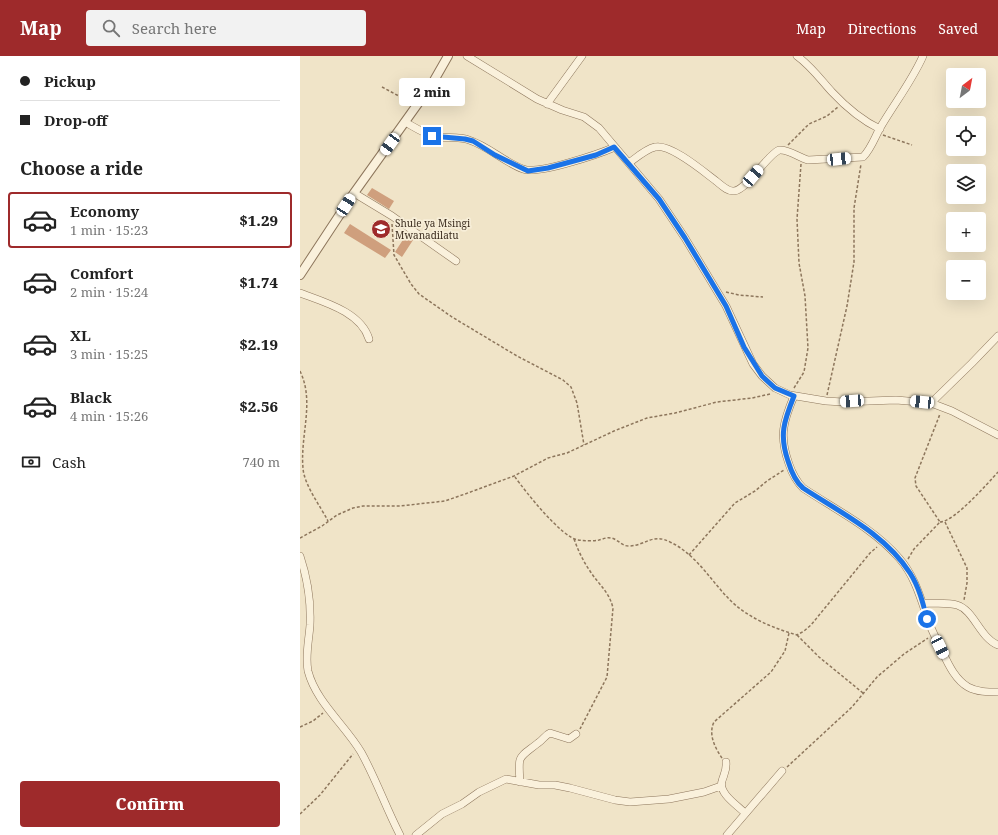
<!DOCTYPE html>
<html lang="en">
<head>
<meta charset="utf-8">
<style>
  :root { --surface:#fff; --page:#f2f2f2; --text:#222; --muted:#767676; --line:#e0e0e0; --accent:#9e2a2b }
  body { margin:0; font-family:"Noto Serif",serif; background:var(--page); color:var(--text); height:100vh; display:flex; flex-direction:column; font-size:15px; white-space:nowrap }
  * { box-sizing:border-box; margin:0 }
  p { font-size:13px; color:var(--muted) }
  .icon { flex:none; width:22px; height:22px; fill:none; stroke:currentColor; stroke-width:2; stroke-linecap:round; stroke-linejoin:round }
  .map { position:relative; flex:1; overflow:hidden }
  .sheet { display:flex; flex-direction:column; background:var(--surface); width:300px }
  .sheet>* { flex:none }
  .guide { display:grid; align-content:center; height:88px; padding:0 20px; background:var(--surface) }
  .needle { width:26px; rotate:32deg }
  .tools { position:absolute; left:646px; top:12px; display:grid; gap:8px }
  .tools a { display:grid; place-items:center; width:40px; height:40px; border-radius:4px; background:var(--surface); box-shadow:0 4px 16px #0002; font-size:20px }
  .end { position:absolute; width:18px; height:18px; margin:-9px; border:5px solid #1a73e8; background:#fff; box-shadow:0 0 0 2px #fff }
  .from { border-radius:50% }
  .bubble { position:absolute; height:28px; border-radius:4px; background:var(--surface); box-shadow:0 4px 16px #0002; font-size:13px; font-weight:800; line-height:28px; text-align:center }
  .car { position:absolute; width:12px; height:24px; margin:-12px -6px; border-radius:5px; box-shadow:0 0 3px 1px #0007; background:linear-gradient(#fff 24%,#345 0 40%,#fff 0 76%,#345 0 86%,#fff 0) }
  .guide b { display:flex; align-items:center; gap:14px; height:38px; font-size:15px }
  .guide b+b { border-top:1px solid var(--line) }
  .guide i { width:10px; height:10px; background:var(--text) }
  ul { padding:0; list-style:none }
  li { display:flex; align-items:center; gap:12px; height:56px; margin:0 8px 6px; padding:0 12px; border:2px solid transparent; border-radius:4px }
  li div { flex:1 }
  li b { display:block; font-size:15px }
  li em { font-style:normal; font-weight:800 }
  li.selected { border-color:var(--accent) }
  li>.icon { width:36px; height:36px; stroke-width:1.5 }
  h2 { padding:0 20px; font-size:18px; line-height:48px }
  .pay { display:flex; align-items:center; gap:10px; height:44px; padding:0 20px; font-size:15px }
  .pay p { margin-inline-start:auto }
  .button { display:flex; gap:8px; margin-top:auto; padding:8px 20px }
  .button a { flex:1; height:46px; border-radius:4px; background:var(--accent); color:#fff; font-size:16px; font-weight:800; line-height:46px; text-align:center }
  header { display:flex; align-items:center; gap:24px; box-sizing:border-box; height:56px; padding:0 20px; background:var(--accent); color:#fff }
  header strong { font-size:19px }
  nav { display:flex; gap:22px; margin-inline-start:auto; font-size:14px }
  .search { width:280px; height:36px; background:var(--page); display:flex; align-items:center; gap:10px; box-sizing:border-box; padding:0 14px; border-radius:4px; color:var(--muted); font-size:15px }
  main { display:flex; flex:1; min-height:0 }
  .map>svg:first-child { display:block }
  .building { fill:#cf9f7d }
  .lines { fill:none; stroke-linecap:round; stroke-linejoin:round }
  .minor-casing { stroke:#8d765c; stroke-width:8 }
  .tertiary-casing { stroke:#8d765c; stroke-width:10 }
  .path { stroke:#8d765c; stroke-width:1.5; stroke-dasharray:3 2; stroke-linecap:butt }
  .minor { stroke:#faf1dc; stroke-width:7 }
  .tertiary { stroke:#faf1dc; stroke-width:8 }
  .route { stroke:#1a73e8; stroke-width:5 }
  .labels { text-anchor:middle; dominant-baseline:central; stroke-width:3.5; stroke-linejoin:round; paint-order:stroke }
  .poi-label { font-size:10px; fill:#3d2e20; stroke:#f7eed8; text-anchor:start }
</style>
</head>
<body>
<header>
<strong>Map</strong>
<div class="search"><svg class="icon" aria-label="search" viewBox="0 0 24 24"><circle cx="10" cy="10" r="6"/><path d="M15 15l6 6"/></svg>Search here</div>
<nav><a>Map</a><a>Directions</a><a>Saved</a></nav>
</header>
<main>
<section class="sheet">
<div class="guide">
<b><i class="from"></i>Pickup</b>
<b><i></i>Drop-off</b>
</div>
<h2>Choose a ride</h2>
<ul>
<li class="selected"><svg class="icon" aria-label="car" viewBox="0 0 24 24"><path d="M5 17H2v-5l4-1 3-4h7l3 4 3 1v5h-3M9 17h6M6 11h13"/><circle cx="7" cy="17" r="2"/><circle cx="17" cy="17" r="2"/></svg><div><b>Economy</b><p>1 min · 15:23</p></div><em>$1.29</em></li>
<li><svg class="icon" aria-label="car" viewBox="0 0 24 24"><path d="M5 17H2v-5l4-1 3-4h7l3 4 3 1v5h-3M9 17h6M6 11h13"/><circle cx="7" cy="17" r="2"/><circle cx="17" cy="17" r="2"/></svg><div><b>Comfort</b><p>2 min · 15:24</p></div><em>$1.74</em></li>
<li><svg class="icon" aria-label="car" viewBox="0 0 24 24"><path d="M5 17H2v-5l4-1 3-4h7l3 4 3 1v5h-3M9 17h6M6 11h13"/><circle cx="7" cy="17" r="2"/><circle cx="17" cy="17" r="2"/></svg><div><b>XL</b><p>3 min · 15:25</p></div><em>$2.19</em></li>
<li><svg class="icon" aria-label="car" viewBox="0 0 24 24"><path d="M5 17H2v-5l4-1 3-4h7l3 4 3 1v5h-3M9 17h6M6 11h13"/><circle cx="7" cy="17" r="2"/><circle cx="17" cy="17" r="2"/></svg><div><b>Black</b><p>4 min · 15:26</p></div><em>$2.56</em></li>
</ul>
<div class="pay"><svg class="icon" aria-label="cash" viewBox="0 0 24 24"><path d="M3 7h18v10H3z"/><circle cx="12" cy="12" r="2"/></svg>Cash<p>740 m</p></div>
<div class="button"><a>Confirm</a></div>
</section>
<div class="map">
<svg width="698" height="779" viewBox="0 0 698 779">
  <rect width="100%" height="100%" fill="#f0e4c8"/>
  <path class="building" d="M72 132 94 145 89 153 67 139Z
    M50 168 91 194 85 202 44 177Z
    M108 176 115 181 102 201 95 196Z"/>
  <g class="lines">
    <g class="minor-casing">
      <path id="minor" d="M167 0 237 43 262 54 284 61 299 72 359 143 385 182 426 250 453 308 462 320 475 332 490 339 526 345 543 346 596 344 631 347 652 355 698 379
        M497 0C511 10 521 24 532 36 546 51 561 64 580 73
        M247 48 282 0
        M105 66C114 71 123 77 133 80 145 83 158 80 169 84 188 90 204 106 223 113 237 119 299 98 315 91
        M329 107C337 101 346 93 355 91 370 87 404 116 416 125 421 129 428 136 434 135 447 134 465 101 479 94 489 93 499 102 508 104L563 101C571 93 575 81 580 72 594 48 612 25 623 0
        M54 137 92 160 156 205
        M0 237C24 246 61 256 69 283
        M494 340C483 366 479 380 489 408 492 417 496 425 503 432 536 454 573 472 599 502 614 519 620 540 627 561 631 574 638 586 643 597 649 610 656 624 668 631 677 636 688 636 698 636
        M631 347 672 307 698 280
        M0 500C7 521 11 546 10 569 9 584 5 600 8 615 16 646 45 669 61 696 76 723 86 752 100 779
        M623 547C634 548 647 546 657 549 674 554 680 582 698 589
        M426 706C427 714 424 718 422 725 418 737 437 749 445 757
        M220 726C218 698 218 703 238 687 243 684 245 679 250 677L269 683 276 678
        M116 779 142 758 162 748 179 736 206 723 239 729H255L270 732 315 744 330 746 369 743 404 736 421 730
        M427 779 482 715"/>
    </g>
    <g class="tertiary-casing">
      <path id="tertiary" d="M0 219 54 137 132 28 148 0"/>
    </g>
    <path class="path" d="M82 31 110 46
      M583 79 612 89
      M488 89 509 68 527 60 538 51
      M92 168 94 199 111 228 119 238 152 261 217 300 263 324 271 331 277 347 284 389
      M426 236 439 239 463 241
      M0 315C15 346 0 379 3 412 4 429 21 451 28 465
      M494 332 504 316 508 292 505 240 499 207 497 163 501 108
      M527 339 547 250 554 206V152L561 108
      M215 421C225 435 262 482 278 484 285 485 293 485 299 484 303 483 307 481 311 482 318 483 322 491 330 490 346 489 353 477 370 486 396 498 411 525 430 544 448 562 473 572 497 579L504 575 511 569 570 497 577 491
      M640 466C654 466 688 427 698 416
      M645 466 667 512V527L664 544
      M0 482 22 470 37 459 53 452 63 450H100L145 445 165 438 214 420 248 402 267 397 314 375 347 362 375 357 417 346 452 342 470 338
      M274 483C278 494 283 505 290 515 298 528 309 535 313 552L307 621 280 673
      M389 499 435 447 455 435 467 425 484 414
      M608 503 614 493 640 466 616 430 615 422 640 358
      M497 579 519 601 563 637
      M0 671 13 665 23 657
      M422 702C415 692 408 678 414 666L471 616 485 595 489 577
      M487 711 552 651 577 621 604 598 628 582
      M0 758 20 739 53 698"/>
    <use href="#minor" class="minor"/>
    <use href="#tertiary" class="tertiary"/>
  </g>
  <g class="lines">
    <path class="route" d="M132 80 165 83 173 85 195 99 228 115 248 112 296 99 314 91 359 143 385 182 426 250 444 291 462 320 475 332 494 340C484 365 479 379 488 405 491 415 495 425 503 432 541 457 585 478 610 517 619 531 623 547 627 563"/>
  </g>
  <defs>
    <g id="school-disc" transform="scale(1)"><circle r="9.5" fill="#9e2a2b" stroke="#f7eed8"/><path d="M0-5L7-2L0 1L-7-2ZM-4 1L0 2.5L4 1V4Q0 6-4 4Z" fill="#fff"/></g>
  </defs>
  <g fill-rule="evenodd">
    <use href="#school-disc" x="81" y="173"/>
  </g>
  <g class="labels">
    <g class="poi-label">
      <text x="95" y="167">Shule ya Msingi<tspan x="95" dy="12">Mwanadilatu</tspan></text>
    </g>
  </g>
</svg>
<div class="tools">
<a><svg class="needle" viewBox="-14 -14 28 28"><path d="M0-13l5 13h-10z" fill="#e53935"/><path d="M0 13l5-13h-10z" fill="#767676"/></svg></a>
<a><svg class="icon" aria-label="locate" viewBox="0 0 24 24"><circle cx="12" cy="12" r="6"/><path d="M12 2v4M12 18v4M2 12h4M18 12h4"/></svg></a>
<a><svg class="icon" aria-label="layers" viewBox="0 0 24 24"><path d="M12 4l9 5-9 5-9-5zM3 14l9 5 9-5"/></svg></a>
<a>+</a>
<a>−</a>
</div>
<i class="end from" style="left:627px;top:563px"></i>
<i class="end" style="left:132px;top:80px"></i>
<div class="bubble" style="left:99px;top:22px;width:66px">2 min</div>
<i class="car" style="left:90px;top:88px;rotate:216deg"></i>
<i class="car" style="left:539px;top:103px;rotate:84deg"></i>
<i class="car" style="left:453px;top:120px;rotate:41deg"></i>
<i class="car" style="left:46px;top:149px;rotate:33deg"></i>
<i class="car" style="left:552px;top:345px;rotate:266deg"></i>
<i class="car" style="left:622px;top:346px;rotate:276deg"></i>
<i class="car" style="left:640px;top:591px;rotate:154deg"></i>
</div>
</main>
</body>
</html>
